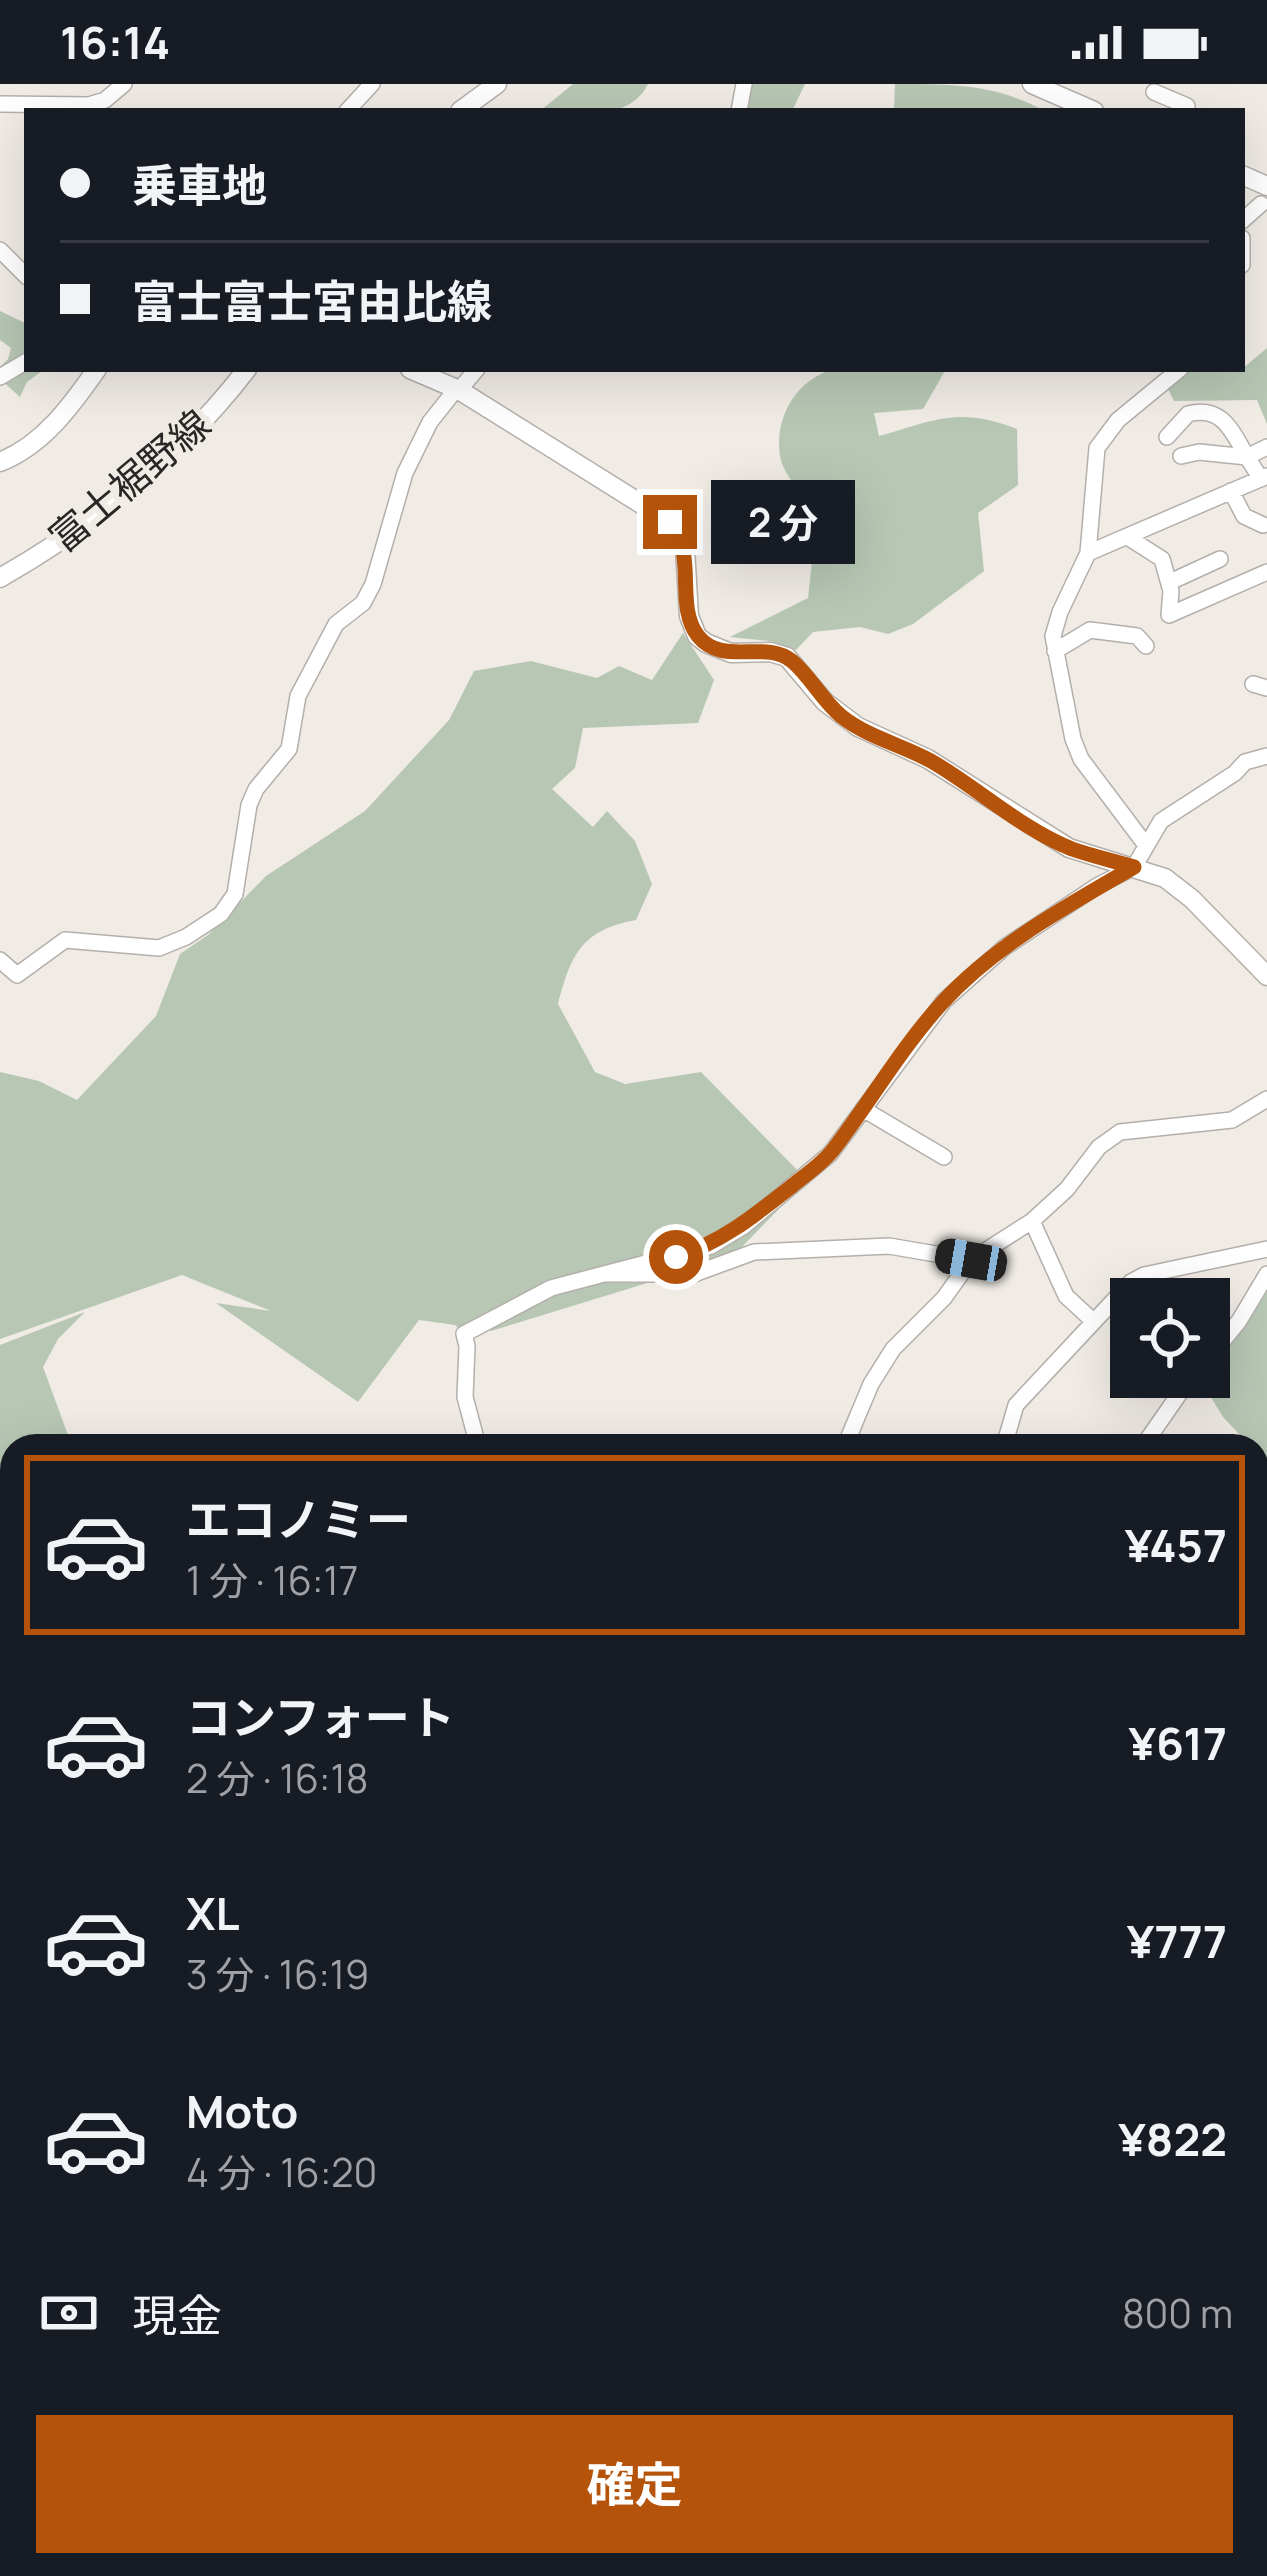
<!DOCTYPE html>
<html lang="ja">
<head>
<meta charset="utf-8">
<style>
  :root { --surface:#171b24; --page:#20242c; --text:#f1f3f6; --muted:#9ea1a6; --line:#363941; --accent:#b45309 }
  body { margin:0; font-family:Manrope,"Noto Sans JP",sans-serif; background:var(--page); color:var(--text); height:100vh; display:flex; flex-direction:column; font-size:45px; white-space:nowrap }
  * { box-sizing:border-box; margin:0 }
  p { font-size:39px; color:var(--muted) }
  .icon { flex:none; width:66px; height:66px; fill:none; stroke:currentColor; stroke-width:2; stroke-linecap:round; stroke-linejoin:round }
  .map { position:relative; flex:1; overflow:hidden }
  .details { position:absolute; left:0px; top:1350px; width:1269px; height:1143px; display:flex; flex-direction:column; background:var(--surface); border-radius:36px 36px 0 0; box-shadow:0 12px 48px #0002 }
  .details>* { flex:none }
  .banner { position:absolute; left:24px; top:24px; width:1221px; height:264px; border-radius:0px; box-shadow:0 12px 48px #0002; display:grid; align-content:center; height:264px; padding:0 36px; background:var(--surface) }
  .controls { position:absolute; left:1110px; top:1194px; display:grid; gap:24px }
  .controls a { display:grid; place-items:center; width:120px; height:120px; border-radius:0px; background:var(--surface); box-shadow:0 12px 48px #0002; font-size:60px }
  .end { position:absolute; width:54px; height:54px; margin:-27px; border:15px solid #b45309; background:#fff; box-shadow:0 0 0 6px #fff }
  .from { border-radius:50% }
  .bubble { position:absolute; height:84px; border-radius:0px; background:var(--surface); box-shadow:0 12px 48px #0002; font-size:39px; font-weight:700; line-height:84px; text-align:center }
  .car { position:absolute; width:36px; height:72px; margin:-36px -18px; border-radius:15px; box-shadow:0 0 9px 3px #0007; background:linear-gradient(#222 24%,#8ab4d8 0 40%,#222 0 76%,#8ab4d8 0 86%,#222 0) }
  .banner b { display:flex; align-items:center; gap:42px; height:114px; font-size:45px }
  .banner b+b { border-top:3px solid var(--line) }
  .banner i { width:30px; height:30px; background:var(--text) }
  ul { padding:21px 0 0; list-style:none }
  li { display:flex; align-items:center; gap:36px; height:180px; margin:0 24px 18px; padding:0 12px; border:6px solid transparent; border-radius:0px }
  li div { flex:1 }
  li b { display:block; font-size:45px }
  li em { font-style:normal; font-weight:700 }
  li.current { border-color:var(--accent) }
  li>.icon { width:108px; height:108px; stroke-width:1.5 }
  .pay { display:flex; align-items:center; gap:30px; height:132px; padding:0 36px; font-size:45px }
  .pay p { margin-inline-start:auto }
  .action { display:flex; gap:24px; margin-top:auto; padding:24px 36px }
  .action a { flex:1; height:138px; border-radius:0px; background:var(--accent); color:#fff; font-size:48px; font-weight:700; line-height:138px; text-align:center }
  .status { display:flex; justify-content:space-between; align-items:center; height:84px; padding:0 60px; background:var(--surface); direction:ltr }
  .status svg { height:33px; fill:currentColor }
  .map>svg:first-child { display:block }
  .green { fill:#b7c7b4 }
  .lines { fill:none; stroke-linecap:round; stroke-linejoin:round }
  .minor-casing { stroke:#b4afaa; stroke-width:18 }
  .major-casing { stroke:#b4afaa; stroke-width:21 }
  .minor { stroke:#fff; stroke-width:15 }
  .major { stroke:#fff; stroke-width:18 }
  .route { stroke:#b45309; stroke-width:15 }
  .labels { text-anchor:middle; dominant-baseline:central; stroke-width:12; stroke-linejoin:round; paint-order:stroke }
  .street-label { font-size:39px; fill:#292725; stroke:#f0ebe5 }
</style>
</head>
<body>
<div class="status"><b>16:14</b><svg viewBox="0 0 49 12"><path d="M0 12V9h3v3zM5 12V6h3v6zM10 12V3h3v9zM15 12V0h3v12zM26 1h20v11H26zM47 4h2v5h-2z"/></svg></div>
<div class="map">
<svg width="1267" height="2492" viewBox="0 0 1267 2492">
  <rect width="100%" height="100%" fill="#f0ebe5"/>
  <path class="green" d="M573 0H648C629 39 578 27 540 27Z
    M749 0H805L792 27H746L751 9Z
    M895 0C953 0 995 0 1045 27H901L894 24Z
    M0 227 27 240V285H45L27 298 20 313 0 295V283L8 275 11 264 0 256Z
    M1267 264V340L1257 316 1174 317 1167 303 1182 285H1242Z
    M835 285H946L923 325 874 329 879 352C935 336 959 322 1017 345L1018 401 978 429 984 487 913 540 888 550 860 543 813 548 796 566 769 557 730 553 808 514 812 477 787 449 802 413C795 401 782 386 780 372 774 333 797 294 835 285Z
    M683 549 714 596 698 639 583 644 575 684 552 705 593 743 607 727 635 757 652 800 636 836C581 846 571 871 558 920L595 988 625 1000 701 988 807 1096 732 1173 491 1247 476 1245 464 1250 455 1241 419 1236 358 1318 216 1219 271 1227 182 1191 0 1255V988L39 997 77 1016 156 932 180 870 208 851 266 792 365 727 449 636 474 587 531 577 597 594 619 582 652 596Z
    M1267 1208V1381L1257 1370V1362H1250L1223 1333 1201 1297 1209 1293V1286Z
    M85 1228 58 1255 43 1283 72 1362H12V1937L0 1947V1261Z
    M1267 1403V1608L1257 1605V1425Z
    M0 2001 12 2010V2228L0 2244Z
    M1267 2412V2492H1116L1110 2481H1257V2419Z"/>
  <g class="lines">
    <g class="minor-casing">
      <path id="minor" d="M1154 8 1187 22
        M0 20 89 21 105 16 124 0
        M347 27 372 0
        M739 27 744 0
        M1242 137 1261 120
        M1242 154V181
        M0 166 27 193
        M0 293 27 277
        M459 306 477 285
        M1167 353 1188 330C1222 321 1232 347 1247 373L1267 363
        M1181 372 1199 368 1247 373 1261 395
        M1231 407 1244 432 1263 441
        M1129 454 1162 475 1171 507 1169 531 1267 488
        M1088 469 1267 392
        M1170 498 1220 475
        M1055 567 1090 546 1137 552 1146 562
        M1253 600 1267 604
        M1145 760 1081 675 1073 655 1053 552 1060 528 1088 469 1097 364 1118 336 1180 285
        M0 876 17 891 65 856 159 864 186 853 221 830 235 810 249 721 256 705 289 665 298 612 336 540 363 519 373 500 405 389 430 338 457 304
        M863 1025 944 1073
        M1032 1137 1066 1212 1092 1236
        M604 1190 711 1162 744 1142 830 1070 944 917 1005 863 1097 802 1134 783 1161 737 1235 689 1245 678 1267 672
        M1209 1274 1239 1237 1267 1190
        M478 1362 465 1313 467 1262 464 1250 551 1204 604 1190H694L754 1168 889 1162 971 1176
        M845 1362 871 1300 893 1265 944 1214 971 1176 1032 1137 1067 1105 1099 1063 1120 1048 1232 1036 1267 1015
        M1004 1362 1016 1321 1131 1198 1144 1191 1267 1165
        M1143 1362 1191 1293
        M1257 1795 1267 1791
        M1257 2011 1267 1992
        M1257 2062 1267 2070
        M0 2320 12 2318
        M1257 2326 1267 2315
        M1257 2339 1267 2342
        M745 2481 750 2492
        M1103 2481 1109 2492
        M117 2492 127 2481
        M1024 2492 1034 2481"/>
    </g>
    <g class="major-casing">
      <path id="major" d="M1032 0 1094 27
        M460 27 497 0
        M1242 91 1267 102
        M410 285 459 306 670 438 685 464 689 532 697 552 706 559 731 569 770 568 787 573 825 618 858 643 928 675 1069 764 1165 794 1192 815 1267 892
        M0 378C43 361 71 322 97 285
        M0 494C94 440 181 371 247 285"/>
    </g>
    <use href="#minor" class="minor"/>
    <use href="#major" class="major"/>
  </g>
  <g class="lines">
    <path class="route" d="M670 438C698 472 674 521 698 552 723 583 764 555 792 577 810 592 822 616 841 632 867 653 902 661 931 677 978 704 1021 745 1072 765 1092 772 1114 777 1134 783 1067 822 995 861 942 919 901 964 870 1018 833 1066 822 1080 805 1091 792 1102 754 1132 722 1158 676 1173"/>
  </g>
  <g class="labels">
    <g class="street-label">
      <text transform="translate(129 396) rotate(-40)">富士裾野線</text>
    </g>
  </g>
</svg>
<div class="controls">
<a><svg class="icon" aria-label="locate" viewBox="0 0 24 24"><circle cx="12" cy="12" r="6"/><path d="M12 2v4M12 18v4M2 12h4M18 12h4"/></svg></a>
</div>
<i class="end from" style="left:676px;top:1173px"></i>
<i class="end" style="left:670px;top:438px"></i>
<div class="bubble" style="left:711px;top:396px;width:144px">2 分</div>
<i class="car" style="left:971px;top:1176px;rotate:280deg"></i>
<div class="banner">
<b><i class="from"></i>乗車地</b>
<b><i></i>富士富士宮由比線</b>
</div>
<section class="details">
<ul>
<li class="current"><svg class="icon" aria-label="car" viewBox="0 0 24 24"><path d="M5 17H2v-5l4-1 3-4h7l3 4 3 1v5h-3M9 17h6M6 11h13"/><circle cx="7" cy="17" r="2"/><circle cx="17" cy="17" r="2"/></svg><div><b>エコノミー</b><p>1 分 · 16:17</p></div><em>¥457</em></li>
<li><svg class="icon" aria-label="car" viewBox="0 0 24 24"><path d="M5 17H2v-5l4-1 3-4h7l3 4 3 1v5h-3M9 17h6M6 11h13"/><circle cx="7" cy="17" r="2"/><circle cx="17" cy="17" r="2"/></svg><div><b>コンフォート</b><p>2 分 · 16:18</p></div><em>¥617</em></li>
<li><svg class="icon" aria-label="car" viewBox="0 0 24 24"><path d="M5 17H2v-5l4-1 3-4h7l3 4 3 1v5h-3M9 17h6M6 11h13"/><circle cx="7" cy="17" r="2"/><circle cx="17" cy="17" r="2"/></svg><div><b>XL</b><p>3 分 · 16:19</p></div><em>¥777</em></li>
<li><svg class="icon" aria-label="car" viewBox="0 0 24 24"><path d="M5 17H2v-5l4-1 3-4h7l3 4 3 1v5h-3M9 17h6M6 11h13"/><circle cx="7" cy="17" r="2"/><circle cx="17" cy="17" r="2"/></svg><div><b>Moto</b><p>4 分 · 16:20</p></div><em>¥822</em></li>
</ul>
<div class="pay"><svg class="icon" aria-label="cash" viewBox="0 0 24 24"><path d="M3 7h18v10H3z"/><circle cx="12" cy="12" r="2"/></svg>現金<p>800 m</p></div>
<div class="action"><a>確定</a></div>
</section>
</div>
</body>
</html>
